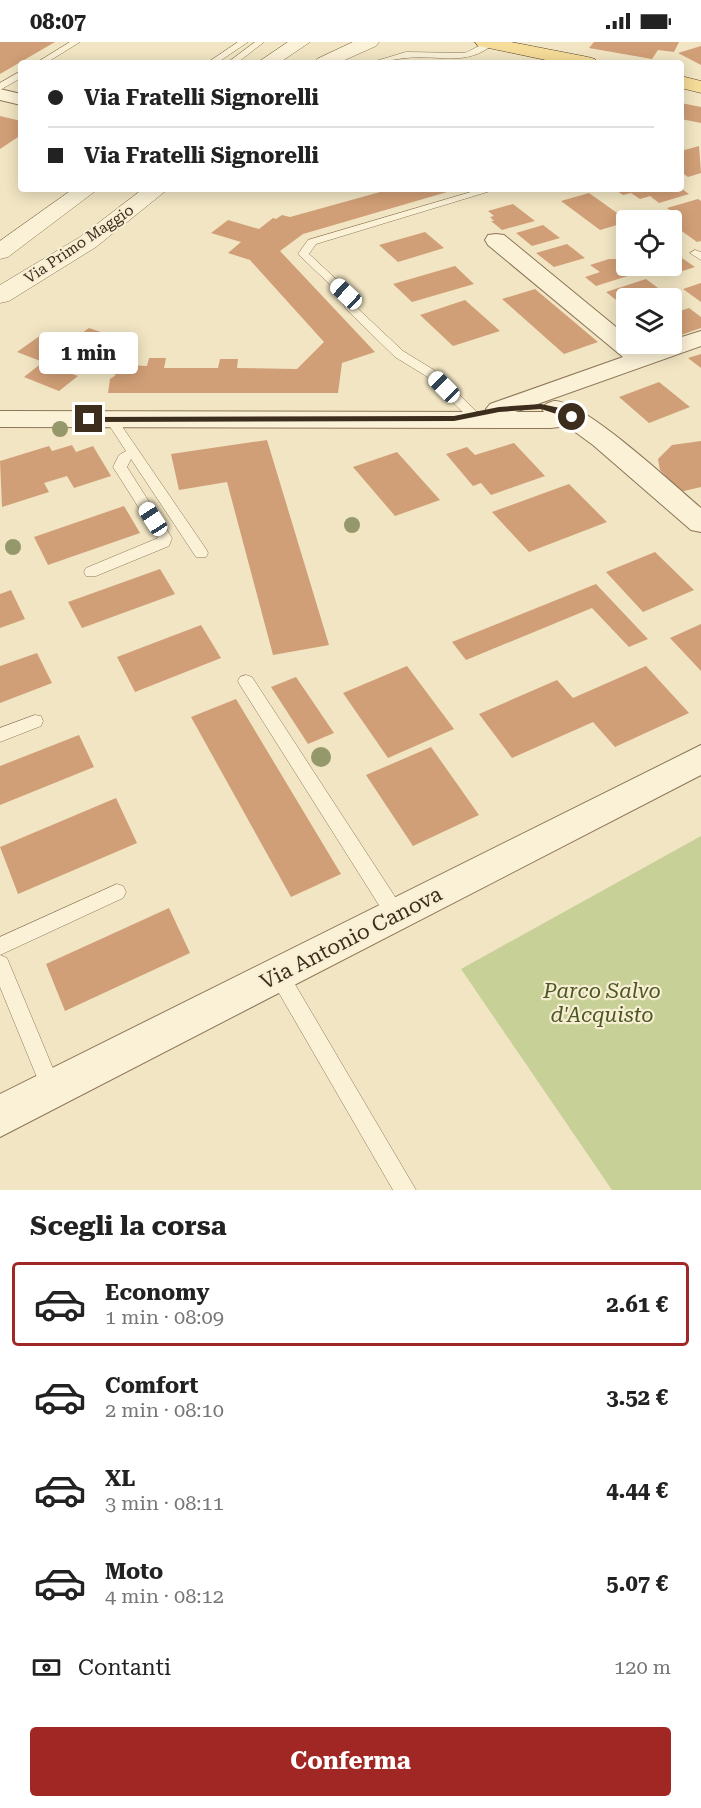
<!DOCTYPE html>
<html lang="it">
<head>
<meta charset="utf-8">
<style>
  :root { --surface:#fff; --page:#f6f6f6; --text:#222; --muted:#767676; --line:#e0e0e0; --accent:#a02724 }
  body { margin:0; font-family:"Roboto Serif",serif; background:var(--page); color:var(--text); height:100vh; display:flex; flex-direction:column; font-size:22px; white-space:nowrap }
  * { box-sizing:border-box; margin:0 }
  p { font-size:20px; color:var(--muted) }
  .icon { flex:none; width:33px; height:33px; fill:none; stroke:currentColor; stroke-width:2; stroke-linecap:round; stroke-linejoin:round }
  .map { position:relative; height:1148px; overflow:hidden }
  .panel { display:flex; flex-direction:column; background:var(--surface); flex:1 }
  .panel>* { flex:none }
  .guide { position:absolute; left:18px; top:18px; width:666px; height:132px; border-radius:6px; box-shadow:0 3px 15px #0003; display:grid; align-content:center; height:132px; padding:0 30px; background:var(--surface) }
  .buttons { position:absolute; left:616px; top:168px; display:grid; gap:12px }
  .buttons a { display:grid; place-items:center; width:66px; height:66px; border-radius:6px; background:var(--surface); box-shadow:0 3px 15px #0003; font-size:30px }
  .end { position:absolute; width:27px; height:27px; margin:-14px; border:8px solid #3c2d1d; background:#fff; box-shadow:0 0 0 3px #fff }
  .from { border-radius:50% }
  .bubble { position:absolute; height:42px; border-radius:6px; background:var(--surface); box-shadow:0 3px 15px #0003; font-size:20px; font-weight:700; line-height:42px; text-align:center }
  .car { position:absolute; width:18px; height:36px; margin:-18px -9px; border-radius:8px; box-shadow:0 0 4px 2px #0007; background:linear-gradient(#fff 24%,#345 0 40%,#fff 0 76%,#345 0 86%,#fff 0) }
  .guide b { display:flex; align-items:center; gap:21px; height:57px; font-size:22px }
  .guide b+b { border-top:2px solid var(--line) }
  .guide i { width:15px; height:15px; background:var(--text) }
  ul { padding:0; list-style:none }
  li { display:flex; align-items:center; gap:18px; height:84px; margin:0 12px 9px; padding:0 18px; border:3px solid transparent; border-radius:6px }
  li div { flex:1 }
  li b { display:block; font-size:22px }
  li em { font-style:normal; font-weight:700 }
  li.current { border-color:var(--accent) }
  li>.icon { width:54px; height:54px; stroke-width:1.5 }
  h2 { padding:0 30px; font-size:27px; line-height:72px }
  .pay { display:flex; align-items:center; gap:15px; height:66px; padding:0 30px; font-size:22px }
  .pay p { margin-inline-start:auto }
  .action { display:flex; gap:12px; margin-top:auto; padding:12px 30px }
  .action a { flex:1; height:69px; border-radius:6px; background:var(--accent); color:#fff; font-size:24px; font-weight:700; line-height:69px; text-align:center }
  .status { display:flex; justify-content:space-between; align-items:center; height:42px; padding:0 30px; background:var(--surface); direction:ltr }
  .status svg { height:16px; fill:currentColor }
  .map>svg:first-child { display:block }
  .green { fill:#c7d096 }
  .building { fill:#d19f77 }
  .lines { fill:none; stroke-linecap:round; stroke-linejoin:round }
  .service-casing { stroke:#8d7658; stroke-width:1 }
  .minor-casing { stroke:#8d7658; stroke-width:2 }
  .tertiary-casing { stroke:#8d7658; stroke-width:1 }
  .primary-casing { stroke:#5a432d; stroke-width:1 }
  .service { fill:#fbf1d7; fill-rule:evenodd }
  .minor { fill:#fbf1d7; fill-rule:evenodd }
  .tertiary { fill:#fbf1d7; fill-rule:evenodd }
  .primary { fill:#f6dc99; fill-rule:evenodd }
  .tree { fill:#95986b }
  .route { fill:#3c2d1d }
  .labels { text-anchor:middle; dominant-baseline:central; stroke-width:4.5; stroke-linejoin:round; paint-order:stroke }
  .far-street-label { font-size:15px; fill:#3c2d1d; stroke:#f8eed3 }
  .near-street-label { font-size:21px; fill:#3c2d1d; stroke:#f8eed3 }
  .near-park-label { font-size:21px; font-style:italic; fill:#4a5923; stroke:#f8eed3 }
</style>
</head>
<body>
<div class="status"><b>08:07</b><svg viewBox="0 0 49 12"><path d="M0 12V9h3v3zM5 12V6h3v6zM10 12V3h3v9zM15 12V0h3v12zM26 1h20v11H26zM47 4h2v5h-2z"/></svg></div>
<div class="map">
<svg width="701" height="1148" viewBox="0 0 701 1148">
  <rect width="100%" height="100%" fill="#f1e5c3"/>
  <path class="green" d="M701 794V1148H612L461 927Z"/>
  <path class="building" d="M0 0H55L0 32Z
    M594 0H679L674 10 658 8 652 17 589 6Z
    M701 4V23L678 11Z
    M681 61 701 65V81L681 77Z
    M0 74 21 79V93L0 107Z
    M699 104 701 131 688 135 681 130V109Z
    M391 147 454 148 303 192 280 209 375 310 342 321 338 351H108L110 337 116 333 77 318 64 329 78 334 59 349 24 335 43 320 17 310 41 293 60 300 72 291 79 293 89 286 109 293 96 303 135 318 129 323 147 324 149 316H166L164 326H218L220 317H238L237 326 297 327 324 300 250 218 228 211 241 200 211 191 228 178 259 187 273 176 276 177 282 173 290 175Z
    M614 147H682L689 152 659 161 650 154 640 157 631 151 623 153Z
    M589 151 627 178V180L600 188 561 159Z
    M698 157 701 159V199L697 200 672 182V178L663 176 676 172 667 166Z
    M513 162 535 179 502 188 491 179H494L490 175 494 174 488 169Z
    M543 183 560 196 532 204 516 191Z
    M425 190 444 206 398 220 379 203Z
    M567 202 585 216 554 225 536 211Z
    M679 214 695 225 667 234 652 224H672V217Z
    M609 217H616L630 228 626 229 631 233 596 244 585 235 600 230 590 223Z
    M455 224 474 242 412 260 393 242Z
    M646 237 666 252 651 256H627V264L625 265 606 250Z
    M701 241V260L683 247Z
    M535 247 598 300 564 312 502 257Z
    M465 258 500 289 453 304 420 273Z
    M689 266 701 275V286L672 296V272Z
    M701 312V326L688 316Z
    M659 340 690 365 649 381 619 355Z
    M267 398 329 603 273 613 227 440 179 448 171 412Z
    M701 399V445L680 450 660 428 658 417 672 403Z
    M514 401 545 434 491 453 481 441 473 444 446 412 467 405 475 413Z
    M72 403 76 410 93 404 111 434 74 446 67 434 44 441 49 450 2 465 0 419 49 404 52 409Z
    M397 410 440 458 395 474 353 425Z
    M569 442 607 480 529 510 492 470Z
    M124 464 140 491 48 523 34 495Z
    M655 510 694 548 643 570 606 530Z
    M160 527 175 552 82 586 68 560Z
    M596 542 648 597 629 605 592 566 466 618 452 600Z
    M11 548 25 577 0 586V552Z
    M701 582V629L670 596Z
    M201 583 221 616 135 650 117 615Z
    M37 611 52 641 0 661V624Z
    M407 624 454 687 388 716 343 651Z
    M646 624 689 671 615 705 593 680 512 716 479 672 557 638 573 656Z
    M296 635 334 691 308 702 271 645Z
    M236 657 341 832 291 855 191 675Z
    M79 693 94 725 0 763V724Z
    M431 705 479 773 413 804 366 733Z
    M116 756 137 801 18 852 0 805Z
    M169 866 190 911 65 969 46 922Z"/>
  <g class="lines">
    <g class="service-casing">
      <path id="service" d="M70 0H80L46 21H36Z
        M238 0H248L217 21H207Z
        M255 0H264L237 21H227Z
        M487 0 495 1C466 26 439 12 406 16 393 17 382 21 369 21L406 10 465 11Z
        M21 29V36L0 48V41Z
        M481 147H497L316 202 309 212 350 250 354 263 403 309 434 328 482 375 484 378 478 382 474 381 426 334 395 315 345 266 341 253 298 212 308 198Z
        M695 208 701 210V218L690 211Z
        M111 373 115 374 206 507 208 511 206 515H196L131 417 127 425 172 496 169 504 96 534H86L84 530 86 526 158 496 113 425 119 413 126 409 105 377Z
        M246 633 252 635 403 867 405 873 403 879 396 881 389 879 240 643 238 639 240 635Z
        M35 673 41 674 43 679 41 684 0 700V686Z
        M117 842 123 844 126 850 123 856 0 913V895Z
        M0 913 7 916 62 1048 59 1055 52 1058 45 1055 0 945Z
        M279 924 286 927 416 1148H393L272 939 269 933 272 927Z"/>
    </g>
    <g class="minor-casing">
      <path id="minor" d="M0 47 21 52V63L0 58Z
        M496 192 504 193 627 294V302H636L644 308 663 302H672V298L701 289V304L515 370H544L542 367 546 362C549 361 552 359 555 359 585 360 675 444 701 466V490L691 488 593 403 567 384 551 386 0 385V369L488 370 486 367 490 362 623 315 488 203 485 198 488 193Z
        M701 703V733L0 1095V1052Z"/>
    </g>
    <g class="tertiary-casing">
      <path id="tertiary" d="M288 0H310L279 21H257Z
        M353 0H379L376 4 338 21H315L317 17Z
        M73 147H98L8 215 0 217V199Z
        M143 147H168L96 205 9 259 0 261V243L80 195Z"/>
    </g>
    <g class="primary-casing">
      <path id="primary" d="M475 0H511L588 15 595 17 597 21H560L484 5 478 4Z
        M681 34 701 39V51L681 46Z"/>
    </g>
    <use href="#service" class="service"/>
    <use href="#minor" class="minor"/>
    <use href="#tertiary" class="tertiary"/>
    <use href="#primary" class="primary"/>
  </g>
  <g class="tree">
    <circle cx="60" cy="387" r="8"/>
    <circle cx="352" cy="483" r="8"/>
    <circle cx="13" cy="505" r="8"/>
    <circle cx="321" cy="715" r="10"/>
  </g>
  <path class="route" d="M541 362 560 366 576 375 572 377 541 367 499 370 454 379 89 380 85 377 89 375 454 374 499 365Z"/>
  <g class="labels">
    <g class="far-street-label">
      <text transform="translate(79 202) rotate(-34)">Via Primo Maggio</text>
    </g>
    <g class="near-street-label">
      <text transform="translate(351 896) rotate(-27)">Via Antonio Canova</text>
    </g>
    <g class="near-park-label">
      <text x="602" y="949">Parco Salvo<tspan x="602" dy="24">d'Acquisto</tspan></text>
    </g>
  </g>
</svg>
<div class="buttons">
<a><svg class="icon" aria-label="locate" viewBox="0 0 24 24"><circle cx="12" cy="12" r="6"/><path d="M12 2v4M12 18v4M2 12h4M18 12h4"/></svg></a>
<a><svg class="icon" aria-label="layers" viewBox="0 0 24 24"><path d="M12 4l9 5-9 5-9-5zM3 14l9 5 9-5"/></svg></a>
</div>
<i class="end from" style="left:572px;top:375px"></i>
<i class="end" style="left:89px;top:377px"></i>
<div class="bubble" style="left:39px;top:290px;width:99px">1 min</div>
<i class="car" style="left:346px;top:252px;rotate:313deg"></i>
<i class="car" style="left:444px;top:345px;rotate:315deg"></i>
<i class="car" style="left:153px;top:477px;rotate:327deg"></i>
<div class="guide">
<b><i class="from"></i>Via Fratelli Signorelli</b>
<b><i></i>Via Fratelli Signorelli</b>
</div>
</div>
<section class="panel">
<h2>Scegli la corsa</h2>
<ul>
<li class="current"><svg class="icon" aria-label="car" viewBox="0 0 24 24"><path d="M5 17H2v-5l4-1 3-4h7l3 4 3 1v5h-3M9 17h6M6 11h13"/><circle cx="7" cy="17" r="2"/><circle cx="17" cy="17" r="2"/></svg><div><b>Economy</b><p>1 min · 08:09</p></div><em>2.61 €</em></li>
<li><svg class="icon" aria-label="car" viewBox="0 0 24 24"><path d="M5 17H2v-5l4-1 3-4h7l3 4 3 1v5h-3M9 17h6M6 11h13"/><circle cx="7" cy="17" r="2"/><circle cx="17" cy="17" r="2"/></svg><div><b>Comfort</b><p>2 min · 08:10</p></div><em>3.52 €</em></li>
<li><svg class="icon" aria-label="car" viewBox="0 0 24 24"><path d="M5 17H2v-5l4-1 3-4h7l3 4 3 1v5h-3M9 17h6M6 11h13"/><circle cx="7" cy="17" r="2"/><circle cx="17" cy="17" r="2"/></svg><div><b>XL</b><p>3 min · 08:11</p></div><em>4.44 €</em></li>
<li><svg class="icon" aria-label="car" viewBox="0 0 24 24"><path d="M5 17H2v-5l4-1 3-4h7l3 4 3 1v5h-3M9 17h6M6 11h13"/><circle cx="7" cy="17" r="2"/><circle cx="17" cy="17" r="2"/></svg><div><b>Moto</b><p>4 min · 08:12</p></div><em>5.07 €</em></li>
</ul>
<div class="pay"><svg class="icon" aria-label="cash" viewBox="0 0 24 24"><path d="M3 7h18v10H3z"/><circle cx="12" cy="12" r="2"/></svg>Contanti<p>120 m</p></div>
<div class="action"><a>Conferma</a></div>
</section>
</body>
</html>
